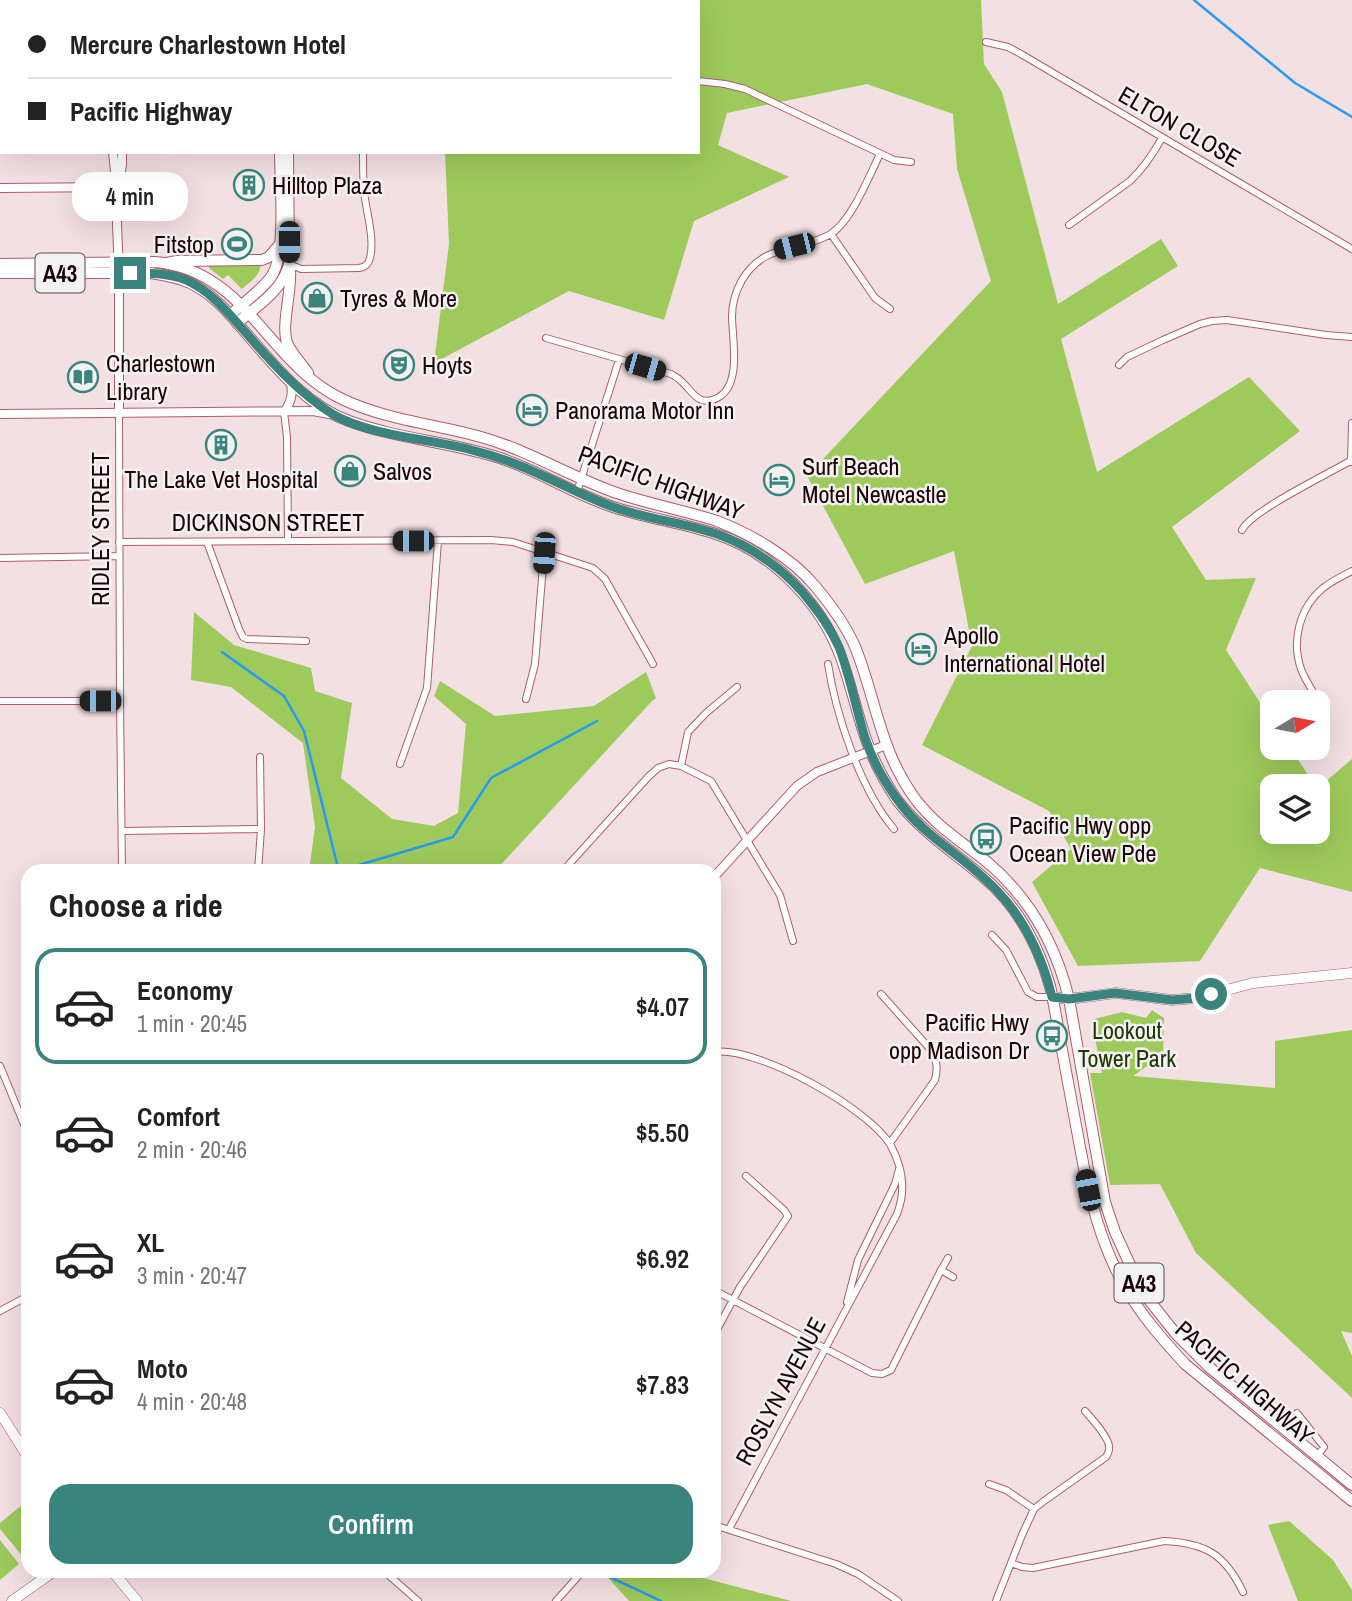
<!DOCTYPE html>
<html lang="en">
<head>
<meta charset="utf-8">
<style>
  :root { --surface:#fff; --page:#f2f2f2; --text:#222; --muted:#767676; --line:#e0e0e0; --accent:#3b837d }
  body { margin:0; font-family:"Archivo Narrow",sans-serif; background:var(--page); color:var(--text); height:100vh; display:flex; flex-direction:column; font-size:26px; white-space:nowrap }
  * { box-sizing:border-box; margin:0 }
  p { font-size:23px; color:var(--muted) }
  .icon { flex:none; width:38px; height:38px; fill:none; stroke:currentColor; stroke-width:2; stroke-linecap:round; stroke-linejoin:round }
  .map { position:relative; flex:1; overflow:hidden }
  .sheet { position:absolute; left:21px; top:864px; width:700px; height:714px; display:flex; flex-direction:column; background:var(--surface); border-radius:21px; box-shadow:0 7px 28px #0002 }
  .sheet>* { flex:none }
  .guide { position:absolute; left:0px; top:0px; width:700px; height:154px; box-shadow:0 7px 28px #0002; display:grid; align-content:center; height:154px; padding:0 28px; background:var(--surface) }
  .needle { width:46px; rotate:80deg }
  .buttons { position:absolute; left:1260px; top:690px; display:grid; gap:14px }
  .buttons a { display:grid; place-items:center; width:70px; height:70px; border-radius:14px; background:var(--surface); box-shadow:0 7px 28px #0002; font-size:35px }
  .end { position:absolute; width:32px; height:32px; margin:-16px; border:9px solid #3b837d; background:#fff; box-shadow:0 0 0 4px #fff }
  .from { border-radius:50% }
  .bubble { position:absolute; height:49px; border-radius:21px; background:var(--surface); box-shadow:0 7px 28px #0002; font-size:23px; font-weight:600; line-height:49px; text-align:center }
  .car { position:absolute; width:21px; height:42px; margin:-21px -10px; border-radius:9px; box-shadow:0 0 5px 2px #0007; background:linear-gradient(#222 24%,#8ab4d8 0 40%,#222 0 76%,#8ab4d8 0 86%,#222 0) }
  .guide b { display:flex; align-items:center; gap:24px; height:66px; font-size:26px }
  .guide b+b { border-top:2px solid var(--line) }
  .guide i { width:18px; height:18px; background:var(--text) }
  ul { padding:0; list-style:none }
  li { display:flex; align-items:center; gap:21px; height:116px; margin:0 14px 10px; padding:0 14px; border:4px solid transparent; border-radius:21px }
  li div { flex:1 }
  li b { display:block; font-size:26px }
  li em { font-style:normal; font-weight:600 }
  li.active { border-color:var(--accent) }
  li>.icon { width:63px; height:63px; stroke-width:1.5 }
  h2 { padding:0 28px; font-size:32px; line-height:84px }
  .primary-button { display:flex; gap:14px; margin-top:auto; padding:14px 28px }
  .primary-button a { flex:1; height:80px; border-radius:21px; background:var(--accent); color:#fff; font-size:28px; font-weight:600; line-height:80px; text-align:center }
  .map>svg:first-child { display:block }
  .green { fill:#9dca5b }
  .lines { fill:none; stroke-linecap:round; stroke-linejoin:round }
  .stream { stroke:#2999f1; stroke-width:2.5 }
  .minor-casing { stroke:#ae5c6d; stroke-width:8 }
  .tertiary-casing { stroke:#ae5c6d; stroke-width:10 }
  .secondary-casing { stroke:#ae5c6d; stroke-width:11 }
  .primary-casing { stroke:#ae5c6d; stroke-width:12 }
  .trunk-casing { stroke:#ae5c6d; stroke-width:12 }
  .minor { stroke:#fff; stroke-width:6 }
  .tertiary { stroke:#fff; stroke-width:8 }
  .secondary { stroke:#fff; stroke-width:10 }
  .primary { stroke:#fff; stroke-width:10 }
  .trunk { stroke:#fff; stroke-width:10 }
  .route { stroke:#3b837d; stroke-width:9 }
  .labels { text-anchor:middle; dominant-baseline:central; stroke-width:5; stroke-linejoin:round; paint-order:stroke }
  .shield { fill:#f2f2f2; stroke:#5c494e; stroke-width:2 }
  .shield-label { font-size:23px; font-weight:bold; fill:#1c0107 }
  .street-label { font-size:24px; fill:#1c0107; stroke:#f2f2f2 }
  .poi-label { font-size:24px; fill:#1c0107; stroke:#f2f2f2; text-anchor:start }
  .park-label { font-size:24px; fill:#233502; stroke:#f2f2f2 }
</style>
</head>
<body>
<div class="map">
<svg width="1352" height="1601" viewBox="0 0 1352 1601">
  <rect width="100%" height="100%" fill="#f3e0e2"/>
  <path class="green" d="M522 0H981L984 64 1002 92 1058 304 1161 239 1178 266 1061 339 1097 472 1249 377 1300 431 1172 527 1206 580 1256 578 1226 650 1272 721V747H1290L1315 786H1272V831H1318V788L1352 759V892L1260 868 1200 961 1078 966 1032 882 1071 849 1049 811 922 745 972 646 954 551 865 584 807 476 991 281 957 169 953 114 867 84 727 113 718 145 789 177 694 221 664 320 569 291 434 363 449 244 445 152H698V2H521Z
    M209 264H260C262 275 249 282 242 289L228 275 223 279 209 268Z
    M194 612 234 645 311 668 315 691 352 703 341 778 392 819 434 826 458 813 466 724 434 696 440 681 495 716 594 706 646 672 656 698 652 701 495 871H309L315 827 303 743 231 687 191 680Z
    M1152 1010 1164 1018 1163 1055 1133 1076 1275 1088V1041L1352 1030V1333L1341 1331 1352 1356V1398L1196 1253 1160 1184 1110 1185 1090 1073H1102L1092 1024 1094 1019 1122 1012 1146 1018Z
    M28 1500V1556L25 1559 0 1529V1523Z
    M1289 1521 1333 1560 1352 1590V1601H1298L1268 1525Z
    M0 1540 19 1564 0 1580Z
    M603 1572H681L791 1601H629Z"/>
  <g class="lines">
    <path class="stream" d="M1194 0 1295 83 1352 117
      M222 652 284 696 304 731 339 872
      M339 871 453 837 491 778 597 721
      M599 1572 661 1601"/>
    <g class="minor-casing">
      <path id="minor" d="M986 42 1008 47 1021 54 1352 249
        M698 81 725 84 745 89 894 160 911 162
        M1069 225 1130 181C1144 168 1153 154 1162 138
        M831 234 875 298 890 309
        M289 264 301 269 359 268C365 267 368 265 370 258 375 239 366 211 364 191 363 178 363 165 363 152
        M546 338 671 374C674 376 677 377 680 380 692 390 698 409 719 397 742 383 732 338 732 316 732 304 736 291 742 280 764 243 797 252 829 235 851 223 869 176 880 154
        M1119 365 1127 357 1163 340 1200 324 1212 321 1227 320 1326 335 1352 337
        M284 412 287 437 288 541
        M119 414 120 701 122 872
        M1351 462 1352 423
        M577 492 619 360
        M1242 530C1251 511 1328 474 1350 461
        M119 542 491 540 513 542 593 568 605 579 653 664
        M207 542 239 629 243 637 247 639 306 641
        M0 558 119 556
        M828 664C836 715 860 789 894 829
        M526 699 535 664 544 553
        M0 701H120
        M1324 713C1318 697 1307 685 1301 669 1291 640 1300 607 1323 588 1332 581 1342 576 1352 571
        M400 764 427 688 438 541
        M681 766 688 732 706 713 737 687
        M122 831 261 829
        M258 872 261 829 260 757
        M562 872 649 776 658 768 669 764 681 766 711 781 780 895 793 941
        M992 935 1006 950 1028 992 1037 997H1052
        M881 994 931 1050C937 1060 938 1068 935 1080L890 1143
        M714 1052C757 1046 869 1108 891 1146 903 1168 906 1191 897 1214L729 1529
        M0 1066 28 1134
        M941 1270 948 1258
        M714 1290 872 1373 882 1374 891 1370 941 1270 953 1277
        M847 1302 858 1260 895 1184 899 1169
        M0 1311 28 1296
        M714 1335 740 1287 788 1216 784 1210 746 1176
        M1297 1413 1324 1447 1317 1456
        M989 1484 1006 1490 1034 1509
        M714 1525 836 1564 858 1574 898 1601
        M1011 1563 1022 1567 1033 1568 1164 1541C1205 1543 1225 1554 1243 1592
        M385 1572 418 1601
        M556 1601 582 1572
        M996 1601 1022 1535 1034 1509 1044 1501 1106 1457C1108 1453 1110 1451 1109 1446 1108 1436 1092 1419 1085 1411"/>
    </g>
    <g class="tertiary-casing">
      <path id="tertiary" d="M29 0 38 2
        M200 0 204 2
        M0 2H2
        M145 2 150 0
        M113 152 116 181
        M0 188 117 187
        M284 412C291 402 293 395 291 383
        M0 414 313 411 329 414
        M119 414V273L116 199 122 165V152
        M714 877 797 786 817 772 886 745"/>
    </g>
    <g class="secondary-casing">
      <path id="secondary" d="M1052 997 1069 999 1116 993 1172 1000 1197 998 1253 983 1352 973
        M0 1413 28 1457
        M113 1572 137 1601
        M12 1601 53 1572"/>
    </g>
    <g class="primary-casing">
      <path id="primary" d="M296 2 297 0
        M167 263 177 261 262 260 269 257 280 244
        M290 270C292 292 280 328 288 345 293 355 302 364 308 373
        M230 315C243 303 261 291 271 277 287 255 280 182 280 152
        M237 323C257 306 283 290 289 264L288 152"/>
    </g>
    <g class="trunk-casing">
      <path id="trunk" d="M0 264 155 262C247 270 267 363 342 399 386 420 435 424 481 437 528 450 569 476 614 492 648 504 683 510 717 521 751 534 792 558 815 586 831 605 847 627 856 649 877 703 880 751 916 800 937 827 961 841 987 862 1029 897 1056 945 1069 999L1105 1202 1115 1232 1137 1280 1149 1300 1176 1334 1209 1367 1352 1485
        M0 273H151C164 275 178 277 190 283 213 294 229 313 245 332 274 365 306 406 349 421 398 439 451 442 500 458 539 471 574 494 613 507 647 518 682 523 716 534 754 546 789 574 813 606 847 651 849 692 867 742 874 762 885 782 897 800 921 831 952 851 982 876 1016 904 1038 944 1050 986 1055 1007 1058 1029 1062 1050 1068 1083 1074 1115 1080 1147 1089 1196 1100 1243 1125 1287 1141 1315 1163 1340 1185 1364L1352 1501"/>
    </g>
    <use href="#minor" class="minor"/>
    <use href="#tertiary" class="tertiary"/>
    <use href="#secondary" class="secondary"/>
    <use href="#primary" class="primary"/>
    <use href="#trunk" class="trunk"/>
  </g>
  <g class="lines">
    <path class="route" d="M130 273C149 273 168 273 186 280 211 291 229 314 247 334 273 364 300 394 334 415 369 435 428 439 468 449 492 455 516 463 539 474 562 484 584 496 608 505 643 519 682 522 717 534 754 547 789 573 812 604 823 617 832 632 839 647 850 676 856 708 865 738 872 759 884 781 897 799 923 835 954 850 985 879 1021 911 1041 952 1052 997L1069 999 1115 993 1172 1000 1197 998 1211 994"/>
  </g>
  <defs>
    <g id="building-ring" transform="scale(1.575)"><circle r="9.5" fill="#f2f2f2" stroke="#3b837d" stroke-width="1.5"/><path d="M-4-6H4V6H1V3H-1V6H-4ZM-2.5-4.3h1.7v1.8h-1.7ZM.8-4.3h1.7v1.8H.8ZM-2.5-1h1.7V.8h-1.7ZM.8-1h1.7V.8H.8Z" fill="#3b837d"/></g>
    <g id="stadium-ring" transform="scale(1.575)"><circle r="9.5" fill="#f2f2f2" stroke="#3b837d" stroke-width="1.5"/><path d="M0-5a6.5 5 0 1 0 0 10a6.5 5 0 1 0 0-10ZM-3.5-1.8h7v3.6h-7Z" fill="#3b837d"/></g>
    <g id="shop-ring" transform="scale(1.575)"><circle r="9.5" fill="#f2f2f2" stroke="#3b837d" stroke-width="1.5"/><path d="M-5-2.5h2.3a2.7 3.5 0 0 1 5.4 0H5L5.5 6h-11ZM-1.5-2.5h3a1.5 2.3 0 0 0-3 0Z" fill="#3b837d"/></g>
    <g id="theatre-ring" transform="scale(1.575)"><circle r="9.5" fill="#f2f2f2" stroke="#3b837d" stroke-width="1.5"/><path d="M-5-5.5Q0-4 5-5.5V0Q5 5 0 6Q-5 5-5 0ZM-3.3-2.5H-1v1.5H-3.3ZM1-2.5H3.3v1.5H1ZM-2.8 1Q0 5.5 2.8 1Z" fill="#3b837d"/></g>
    <g id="library-ring" transform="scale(1.575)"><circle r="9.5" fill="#f2f2f2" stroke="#3b837d" stroke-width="1.5"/><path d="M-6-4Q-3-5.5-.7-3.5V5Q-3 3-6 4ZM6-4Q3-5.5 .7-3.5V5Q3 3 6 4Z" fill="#3b837d"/></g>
    <g id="hotel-ring" transform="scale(1.575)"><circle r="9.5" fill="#f2f2f2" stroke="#3b837d" stroke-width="1.5"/><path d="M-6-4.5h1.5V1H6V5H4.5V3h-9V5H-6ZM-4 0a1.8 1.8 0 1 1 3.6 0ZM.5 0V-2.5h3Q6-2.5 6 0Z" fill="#3b837d"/></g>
    <g id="bus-ring" transform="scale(1.575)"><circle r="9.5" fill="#f2f2f2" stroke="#3b837d" stroke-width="1.5"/><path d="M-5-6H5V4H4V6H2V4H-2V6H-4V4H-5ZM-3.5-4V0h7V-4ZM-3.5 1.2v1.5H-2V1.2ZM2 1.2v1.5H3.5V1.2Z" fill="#3b837d"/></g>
  </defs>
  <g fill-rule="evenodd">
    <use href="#building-ring" x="249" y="185"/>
    <use href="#stadium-ring" x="237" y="244"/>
    <use href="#shop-ring" x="317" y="298"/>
    <use href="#theatre-ring" x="399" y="365"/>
    <use href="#library-ring" x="83" y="377"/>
    <use href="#hotel-ring" x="532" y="410"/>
    <use href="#building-ring" x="221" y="445"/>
    <use href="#shop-ring" x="350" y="471"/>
    <use href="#hotel-ring" x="779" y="480"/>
    <use href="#hotel-ring" x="921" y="649"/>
    <use href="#bus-ring" x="986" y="839"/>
    <use href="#bus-ring" x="1052" y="1036"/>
  </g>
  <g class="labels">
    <g class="shield">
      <rect x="35.5" y="253.5" width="49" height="39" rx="5"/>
      <rect x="1114.5" y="1263.5" width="49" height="39" rx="5"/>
    </g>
    <g class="shield-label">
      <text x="60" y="273">A43</text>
      <text x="1139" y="1283">A43</text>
    </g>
    <g class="street-label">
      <text transform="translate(1180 126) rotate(30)">ELTON CLOSE</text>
      <text transform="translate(661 482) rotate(20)">PACIFIC HIGHWAY</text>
      <text x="268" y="522">DICKINSON STREET</text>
      <text transform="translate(100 529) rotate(-90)">RIDLEY STREET</text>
      <text transform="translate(1245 1382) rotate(41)">PACIFIC HIGHWAY</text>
      <text transform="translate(780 1391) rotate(-62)">ROSLYN AVENUE</text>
    </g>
    <g class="poi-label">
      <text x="272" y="185">Hilltop Plaza</text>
      <text x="214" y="244" text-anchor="end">Fitstop</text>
      <text x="340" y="298">Tyres &amp; More</text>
      <text x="106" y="363">Charlestown<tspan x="106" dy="28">Library</tspan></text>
      <text x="422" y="365">Hoyts</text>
      <text x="555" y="410">Panorama Motor Inn</text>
      <text x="802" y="466">Surf Beach<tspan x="802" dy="28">Motel Newcastle</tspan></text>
      <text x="373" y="471">Salvos</text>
      <text x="221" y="479" text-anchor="middle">The Lake Vet Hospital</text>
      <text x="944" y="635">Apollo<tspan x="944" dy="28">International Hotel</tspan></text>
      <text x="1009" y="825">Pacific Hwy opp<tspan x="1009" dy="28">Ocean View Pde</tspan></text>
      <text x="1029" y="1022" text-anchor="end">Pacific Hwy<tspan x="1029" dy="28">opp Madison Dr</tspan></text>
    </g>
    <g class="park-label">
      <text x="1127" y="1030">Lookout<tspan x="1127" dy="28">Tower Park</tspan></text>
    </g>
  </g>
</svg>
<div class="buttons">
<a><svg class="needle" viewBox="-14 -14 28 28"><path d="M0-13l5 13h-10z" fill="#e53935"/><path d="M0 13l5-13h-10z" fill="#767676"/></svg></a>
<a><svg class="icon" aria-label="layers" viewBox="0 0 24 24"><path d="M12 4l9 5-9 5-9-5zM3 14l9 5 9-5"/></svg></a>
</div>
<i class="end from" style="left:1211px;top:994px"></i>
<i class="end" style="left:130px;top:273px"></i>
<div class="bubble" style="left:72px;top:172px;width:116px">4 min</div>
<i class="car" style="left:289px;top:242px;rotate:180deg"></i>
<i class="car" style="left:794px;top:246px;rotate:256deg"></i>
<i class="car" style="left:645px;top:367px;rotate:106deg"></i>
<i class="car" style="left:413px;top:541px;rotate:270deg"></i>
<i class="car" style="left:544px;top:553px;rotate:184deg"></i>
<i class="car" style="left:100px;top:701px;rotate:270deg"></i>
<i class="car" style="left:1088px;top:1190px;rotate:349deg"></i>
<div class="guide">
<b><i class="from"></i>Mercure Charlestown Hotel</b>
<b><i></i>Pacific Highway</b>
</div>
<section class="sheet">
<h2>Choose a ride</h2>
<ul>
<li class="active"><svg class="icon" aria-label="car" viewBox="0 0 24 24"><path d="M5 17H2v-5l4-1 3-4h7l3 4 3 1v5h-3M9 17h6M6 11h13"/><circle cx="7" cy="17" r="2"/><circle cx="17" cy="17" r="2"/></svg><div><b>Economy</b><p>1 min · 20:45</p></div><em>$4.07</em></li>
<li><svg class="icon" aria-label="car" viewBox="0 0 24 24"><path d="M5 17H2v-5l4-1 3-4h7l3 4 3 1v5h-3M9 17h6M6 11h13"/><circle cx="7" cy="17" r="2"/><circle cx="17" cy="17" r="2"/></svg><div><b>Comfort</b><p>2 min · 20:46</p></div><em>$5.50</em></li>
<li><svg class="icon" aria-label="car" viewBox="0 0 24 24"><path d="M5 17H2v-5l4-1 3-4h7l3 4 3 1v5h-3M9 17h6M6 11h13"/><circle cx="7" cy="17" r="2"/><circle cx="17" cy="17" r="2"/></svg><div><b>XL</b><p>3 min · 20:47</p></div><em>$6.92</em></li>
<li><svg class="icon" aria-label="car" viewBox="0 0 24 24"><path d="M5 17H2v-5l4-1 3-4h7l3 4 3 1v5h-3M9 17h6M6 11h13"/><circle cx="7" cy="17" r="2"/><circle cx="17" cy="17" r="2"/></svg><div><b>Moto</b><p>4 min · 20:48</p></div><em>$7.83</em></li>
</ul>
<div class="primary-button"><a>Confirm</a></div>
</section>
</div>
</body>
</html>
